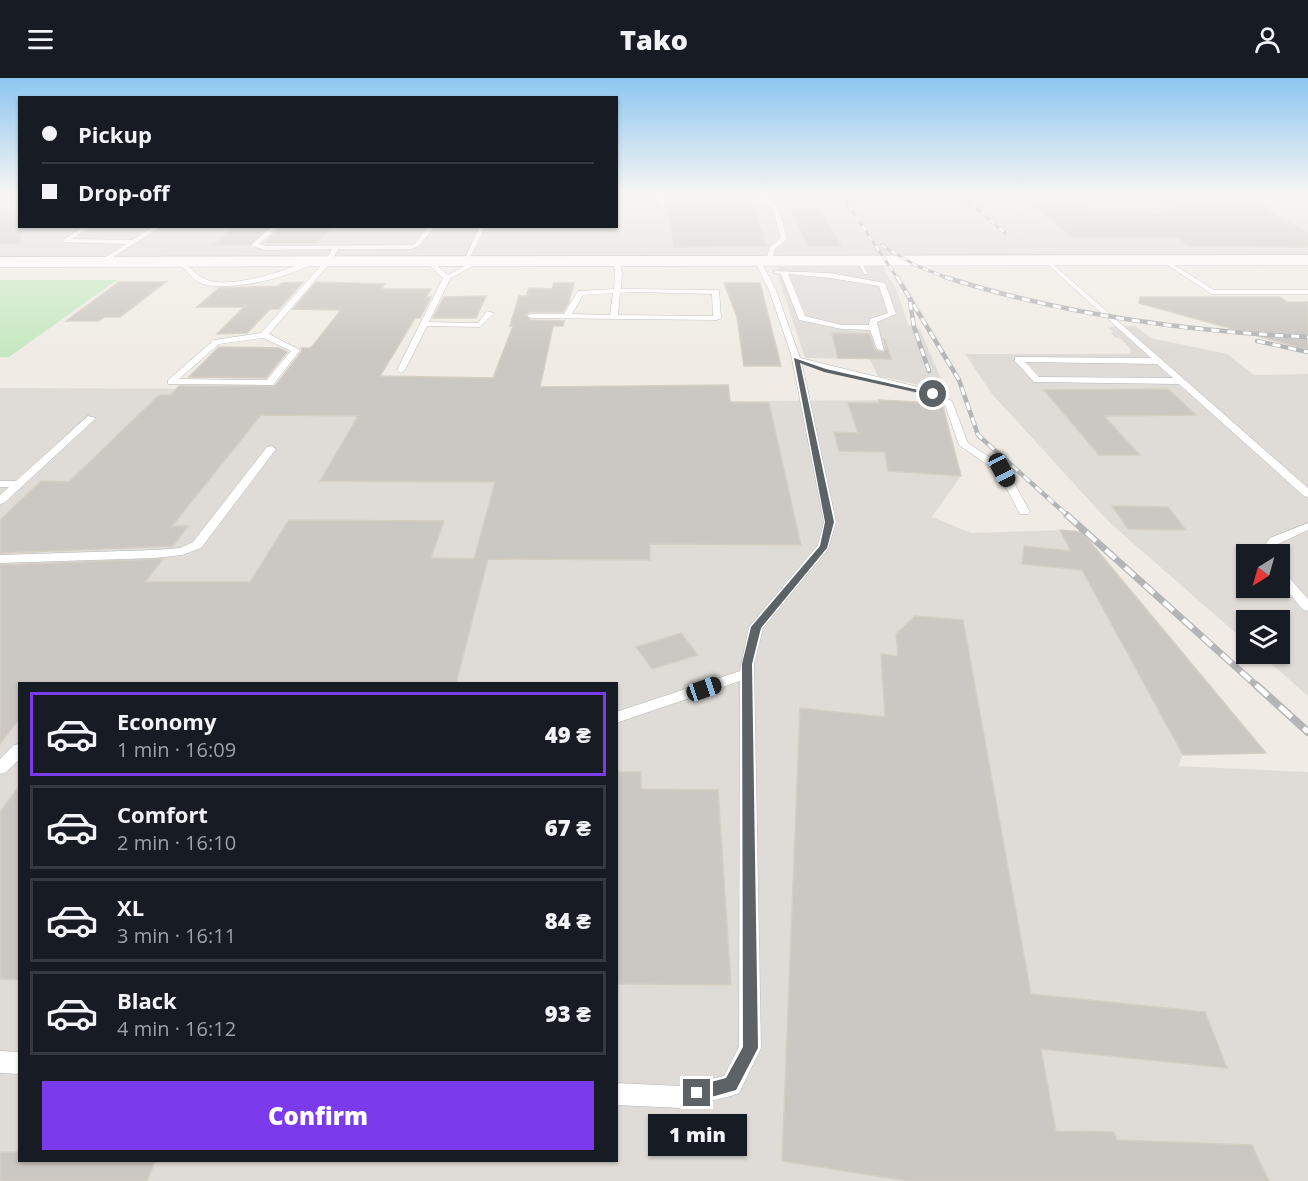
<!DOCTYPE html>
<html lang="en">
<head>
<meta charset="utf-8">
<style>
  :root { --surface:#171b24; --page:#242831; --text:#f1f3f6; --muted:#9ea1a6; --line:#363941; --accent:#7c3aed }
  body { margin:0; font-family:"Open Sans",sans-serif; background:var(--page); color:var(--text); height:100vh; display:flex; flex-direction:column; font-size:22px; white-space:nowrap }
  * { box-sizing:border-box; margin:0 }
  p { font-size:20px; color:var(--muted) }
  .icon { flex:none; width:33px; height:33px; fill:none; stroke:currentColor; stroke-width:2; stroke-linecap:round; stroke-linejoin:round }
  .map { position:relative; flex:1; overflow:hidden }
  .side { position:absolute; left:18px; top:604px; width:600px; height:480px; display:flex; flex-direction:column; background:var(--surface); border-radius:0px; box-shadow:0 2px 4px #0004 }
  .side>* { flex:none }
  .hud { position:absolute; left:18px; top:18px; width:600px; height:132px; border-radius:0px; box-shadow:0 2px 4px #0004; display:grid; align-content:center; height:132px; padding:0 24px; background:var(--surface) }
  .needle { width:39px; rotate:217deg }
  .fabs { position:absolute; left:1236px; top:466px; display:grid; gap:12px }
  .fabs a { display:grid; place-items:center; width:54px; height:54px; border-radius:0px; background:var(--surface); box-shadow:0 2px 4px #0004; font-size:30px }
  .end { position:absolute; width:27px; height:27px; margin:-14px; border:8px solid #5d6266; background:#fff; box-shadow:0 0 0 3px #fff }
  .from { border-radius:50% }
  .bubble { position:absolute; height:42px; border-radius:0px; background:var(--surface); box-shadow:0 2px 4px #0004; font-size:20px; font-weight:800; line-height:42px; text-align:center }
  .car { position:absolute; width:18px; height:36px; margin:-18px -9px; border-radius:8px; box-shadow:0 0 4px 2px #0007; background:linear-gradient(#222 24%,#8ab4d8 0 40%,#222 0 76%,#8ab4d8 0 86%,#222 0) }
  .hud b { display:flex; align-items:center; gap:21px; height:57px; font-size:22px }
  .hud b+b { border-top:2px solid var(--line) }
  .hud i { width:15px; height:15px; background:var(--text) }
  ul { padding:10px 0 0; list-style:none }
  li { display:flex; align-items:center; gap:18px; height:84px; margin:0 12px 9px; padding:0 12px; border:3px solid var(--line); border-radius:0px }
  li div { flex:1 }
  li b { display:block; font-size:22px }
  li em { font-style:normal; font-weight:800 }
  li.current { border-color:var(--accent) }
  li>.icon { width:54px; height:54px; stroke-width:1.5 }
  .button { display:flex; gap:12px; margin-top:auto; padding:12px 24px }
  .button a { flex:1; height:69px; border-radius:0px; background:var(--accent); color:#fff; font-size:24px; font-weight:800; line-height:69px; text-align:center }
  header { display:flex; justify-content:space-between; align-items:center; height:78px; padding:0 24px; background:var(--surface); font-size:27px; font-weight:800 }
  .map>svg:first-child { display:block }
  .industrial { fill:#dfdcd8; fill-rule:evenodd }
  .green { fill:#c6e8c1 }
  .building { fill:#cbc7c2; stroke:#d5cec3; stroke-width:1.5 }
  .lines { fill:none; stroke-linecap:round; stroke-linejoin:round }
  .service-casing { stroke:#b3b7bb; stroke-width:1 }
  .secondary-casing { stroke:#b2b6bb; stroke-width:1 }
  .service { fill:#fff; fill-rule:evenodd }
  .secondary { fill:#fff; fill-rule:evenodd }
  .rail-far3-casing { stroke:#b4b5b6; stroke-width:3 }
  .rail-far2-casing { stroke:#b4b5b6; stroke-width:4.5 }
  .rail-far1-casing { stroke:#b4b5b6; stroke-width:7 }
  .rail-casing { stroke:#b4b5b6; stroke-width:8 }
  .rail-far3 { stroke:#fff; stroke-width:2; stroke-dasharray:6; stroke-linecap:butt }
  .rail-far2 { stroke:#fff; stroke-width:3; stroke-dasharray:8; stroke-linecap:butt }
  .rail-far1 { stroke:#fff; stroke-width:4.5; stroke-dasharray:13; stroke-linecap:butt }
  .rail { stroke:#fff; stroke-width:5; stroke-dasharray:16; stroke-linecap:butt }
  .route { fill:#5d6266 }
</style>
</head>
<body>
<header><svg class="icon" aria-label="menu" viewBox="0 0 24 24"><path d="M4 6h16M4 12h16M4 18h16"/></svg>Tako<svg class="icon" aria-label="person" viewBox="0 0 24 24"><circle cx="12" cy="8" r="4"/><path d="M4 21q1-7 8-7t8 7"/></svg></header>
<div class="map">
<svg width="1308" height="1103" viewBox="0 0 1308 1103">
  <rect width="100%" height="100%" fill="#f0ece5"/>
  <path class="industrial" d="M0 118H19L20 148H616L617 118H1308V176L0 179Z
    M882 188 897 212 908 247 920 251 946 313 878 298 870 281 805 280 776 192 781 189Z
    M1135 248 1151 260 1227 276 1254 297 1308 296V618L1260 576H1280V543H1246V564L1110 445 992 316 965 276H1128L1131 274 1130 270 1121 261 1114 259 1111 255 1113 254 1107 249ZM1246 477H1280V510H1246Z
    M0 310 482 312 504 325 879 322 943 326 961 398 932 439 971 455 1060 452 1183 677 1178 688 1308 694V1103H0ZM20 606H616V1083H20Z"/>
  <path class="green" d="M0 202H117L9 279H0Z"/>
  <path class="building" d="M1158 118H1244L1308 155V169L1190 168 1177 159H1073L1033 127H1082L1092 134 1166 136 1158 131H1176Z
    M668 127H752L765 158H762L766 168 674 169Z
    M791 131H820L841 168H808Z
    M0 135H20V166H0Z
    M236 148H241L269 149 250 167H213Z
    M333 148 316 165H264L282 149Z
    M119 204H166L120 239H105L98 243H66Z
    M303 204 279 231H270L247 255 217 256 244 229H197L219 210 278 208 282 205Z
    M316 204 385 206 381 211H431L426 219H431L420 240H415L380 298 493 300 513 248H510L519 218H526L529 210 552 211 554 205H574L569 224 563 234H531L525 237 531 242 564 243 563 248H553L540 309 728 307 730 324 769 325 801 467 650 466V482L488 481 456 606H20V640L0 666V487L163 481 145 504H250L289 442 444 443 431 480 474 481 495 404 320 403 358 338 261 337 172 448H188L173 468 0 475V442L41 403 69 404 159 317H171L179 308H275L302 273 301 270H311L341 232 293 231Z
    M724 205H760L781 288H744L737 239Z
    M486 218 476 240H433L444 219Z
    M1140 219H1280L1287 224H1308V272L1139 225Z
    M832 255 869 256 875 272 883 275 886 272 884 260 891 281 838 280Z
    M219 269 279 270 287 274 266 300 189 299Z
    M1168 311 1196 337 1104 338 1140 377H1099L1044 312Z
    M879 322 935 325 943 329 961 398 888 393 885 374 839 373 834 354 858 355 848 325H879Z
    M1112 428 1168 429 1186 452 1128 451Z
    M1060 452 1082 454 1266 675 1183 677 1082 492 1022 486 1024 468 1071 473Z
    M915 538 963 542 1031 916 1205 934 1227 990 1041 971 1056 1053 1114 1054 1117 1062 1252 1067 1269 1103H908L782 1083 800 630 885 639 881 576 898 578 896 556Z
    M681 555 698 577 652 591 636 569Z
    M616 694H641V711L718 712 731 907 616 906Z
    M20 707V902L0 901V734Z
    M0 1074H20V1083H155L147 1103H0Z"/>
  <g class="lines">
    <g class="service-casing">
      <path id="service" d="M657 118H663L665 128H661Z
        M761 118H767L779 132 787 161 775 171 772 182 769 184 766 182 770 169 781 160 773 132Z
        M84 148H92L72 161 132 162 154 148H162L103 185 101 182 126 166 63 164V162Z
        M273 148H280L259 166 266 168 410 167 415 166 428 148H435L419 168 411 171H338L331 184 269 256 300 272 273 307 168 306V302L214 262 261 255 326 182 332 171 266 172 252 168V166ZM263 260 291 273 267 302 179 301 219 266Z
        M480 148H486L468 183 463 184Z
        M616 180 619 182 622 195 621 211 719 212 721 240 717 242 531 240 527 238 531 236H564L578 213 614 211 615 195 613 182ZM636 214 712 216 713 238 618 237 620 215ZM613 215 610 237 572 236 583 217Z
        M757 180 760 182 776 212 800 280 918 309 952 323 968 365 1006 390 1030 434 1028 436H1020L998 394 959 367 945 327 911 313 802 286 836 444 828 471 763 550 754 586 761 970 739 1015 731 1018 681 1030 616 1027V1005L681 1008 724 998 739 969 740 603 616 645V634L740 593 749 549 818 467 824 444 791 276 769 212 754 182Z
        M1046 180 1308 410V419L1304 418 1179 306 1034 304 1015 283V279L1151 280 1044 183ZM1025 284 1157 286 1173 300 1039 299Z
        M1163 180 1214 212H1308V216H1212L1161 183Z
        M856 181H860L868 196H864Z
        M178 182H182C189 188 195 196 203 200 227 214 288 191 312 182L317 183C293 199 231 214 203 206 193 203 185 191 178 184Z
        M426 182H430L448 197 476 182 481 183 450 201 429 244 478 245 487 233 494 235 480 249 427 248 405 292 401 295 397 292 443 200 426 184Z
        M774 193 830 195 885 205 896 236 877 244 884 273 877 271 870 252 842 251 799 242 781 196 774 195ZM788 196 830 200 879 208 888 235 870 241 869 247H842L805 238Z
        M88 338 96 340 4 425 0 426V417L9 409H0V403H16Z
        M271 368 276 371 201 470 182 477 155 480 0 485V477L155 472 180 470 193 464 267 369Z
        M1308 445V452L1278 466 1276 477H1264L1265 467 1270 460Z
        M1280 493 1284 494 1308 521V533L1303 532 1280 504Z
        M20 666V681L6 694 0 696V681L14 667Z
        M0 973 20 974V996L0 995Z"/>
    </g>
    <g class="secondary-casing">
      <path id="secondary" d="M1308 177V187L0 189V179Z"/>
    </g>
    <use href="#service" class="service"/>
    <use href="#secondary" class="secondary"/>
    <g class="rail-far3-casing">
      <path id="rail-far3" d="M842 118 898 201
        M963 118 1005 155
        M881 167 917 188 950 201"/>
    </g>
    <g class="rail-far2-casing">
      <path id="rail-far2" d="M897 199 959 302 978 357 1068 438
        M945 199C1063 237 1185 253 1308 259
        M910 224 914 249 929 293
        M1257 263 1308 274"/>
    </g>
    <g class="rail-far1-casing">
      <path id="rail-far1" d="M1067 437 1258 609"/>
    </g>
    <g class="rail-casing">
      <path id="rail" d="M1256 607 1308 654"/>
    </g>
    <use href="#rail-far3" class="rail-far3"/>
    <use href="#rail-far2" class="rail-far2"/>
    <use href="#rail-far1" class="rail-far1"/>
    <use href="#rail" class="rail"/>
  </g>
  <linearGradient id="sky" x2="0" y2="1"><stop stop-color="#8dc6f1"/><stop offset="0.43" stop-color="#f8f6f3"/><stop offset="1" stop-color="#f8f6f3" stop-opacity="0"/></linearGradient>
  <rect width="1308" height="272" fill="url(#sky)"/>
  <path class="route" d="M794 280 826 291 936 316 933 318 824 294 800 285 834 444 827 470 761 550 752 586 758 970 736 1012 697 1023 692 1020 689 1015 692 1009 726 1000 743 969 742 586 751 549 820 468 825 444Z"/>
</svg>
<div class="fabs">
<a><svg class="needle" viewBox="-14 -14 28 28"><path d="M0-13l5 13h-10z" fill="#e53935"/><path d="M0 13l5-13h-10z" fill="#9ea1a6"/></svg></a>
<a><svg class="icon" aria-label="layers" viewBox="0 0 24 24"><path d="M12 4l9 5-9 5-9-5zM3 14l9 5 9-5"/></svg></a>
</div>
<i class="end from" style="left:933px;top:316px"></i>
<i class="end" style="left:697px;top:1015px"></i>
<div class="bubble" style="left:648px;top:1036px;width:99px">1 min</div>
<i class="car" style="left:1002px;top:392px;rotate:152deg"></i>
<i class="car" style="left:704px;top:611px;rotate:71deg"></i>
<div class="hud">
<b><i class="from"></i>Pickup</b>
<b><i></i>Drop-off</b>
</div>
<section class="side">
<ul>
<li class="current"><svg class="icon" aria-label="car" viewBox="0 0 24 24"><path d="M5 17H2v-5l4-1 3-4h7l3 4 3 1v5h-3M9 17h6M6 11h13"/><circle cx="7" cy="17" r="2"/><circle cx="17" cy="17" r="2"/></svg><div><b>Economy</b><p>1 min · 16:09</p></div><em>49 ₴</em></li>
<li><svg class="icon" aria-label="car" viewBox="0 0 24 24"><path d="M5 17H2v-5l4-1 3-4h7l3 4 3 1v5h-3M9 17h6M6 11h13"/><circle cx="7" cy="17" r="2"/><circle cx="17" cy="17" r="2"/></svg><div><b>Comfort</b><p>2 min · 16:10</p></div><em>67 ₴</em></li>
<li><svg class="icon" aria-label="car" viewBox="0 0 24 24"><path d="M5 17H2v-5l4-1 3-4h7l3 4 3 1v5h-3M9 17h6M6 11h13"/><circle cx="7" cy="17" r="2"/><circle cx="17" cy="17" r="2"/></svg><div><b>XL</b><p>3 min · 16:11</p></div><em>84 ₴</em></li>
<li><svg class="icon" aria-label="car" viewBox="0 0 24 24"><path d="M5 17H2v-5l4-1 3-4h7l3 4 3 1v5h-3M9 17h6M6 11h13"/><circle cx="7" cy="17" r="2"/><circle cx="17" cy="17" r="2"/></svg><div><b>Black</b><p>4 min · 16:12</p></div><em>93 ₴</em></li>
</ul>
<div class="button"><a>Confirm</a></div>
</section>
</div>
</body>
</html>
